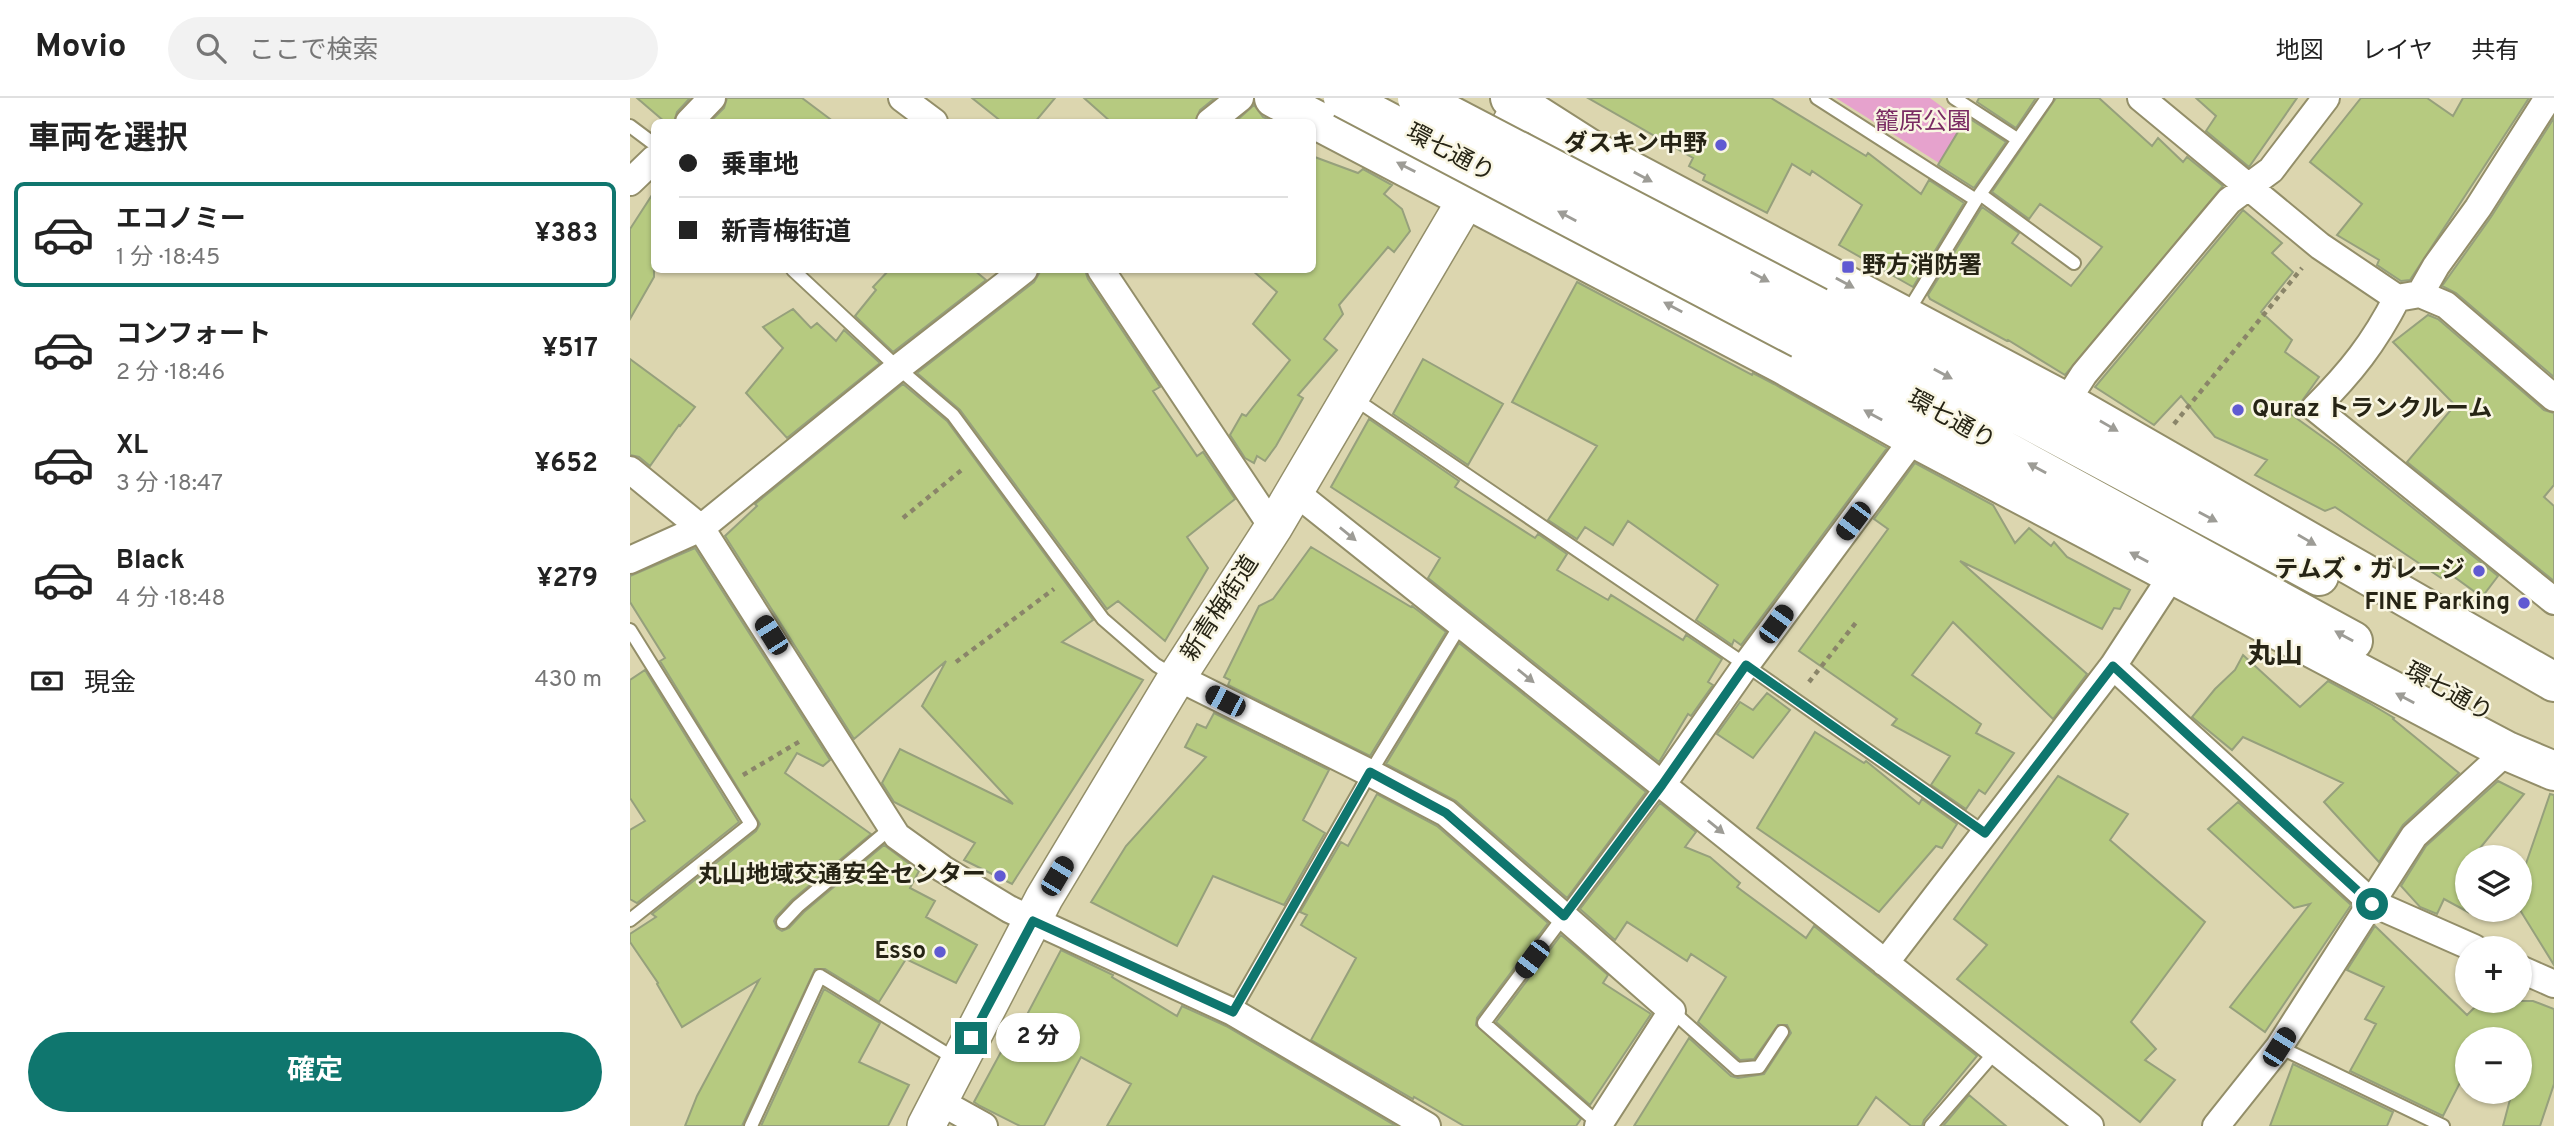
<!DOCTYPE html>
<html lang="ja">
<head>
<meta charset="utf-8">
<style>
  :root { --surface:#fff; --page:#f2f2f2; --text:#222; --muted:#767676; --line:#e0e0e0; --accent:#0f766e }
  body { margin:0; font-family:Overpass,"Noto Sans JP",sans-serif; background:var(--page); color:var(--text); height:100vh; display:flex; flex-direction:column; font-size:26px; white-space:nowrap }
  * { box-sizing:border-box; margin:0 }
  p { font-size:23px; color:var(--muted) }
  .icon { flex:none; width:38px; height:38px; fill:none; stroke:currentColor; stroke-width:2; stroke-linecap:round; stroke-linejoin:round }
  .map { position:relative; flex:1; overflow:hidden }
  .drawer { display:flex; flex-direction:column; background:var(--surface); width:630px }
  .drawer>* { flex:none }
  .guide { position:absolute; left:21px; top:21px; width:665px; height:154px; border-radius:10px; box-shadow:0 2px 5px #0004; display:grid; align-content:center; height:154px; padding:0 28px; background:var(--surface) }
  .fabs { position:absolute; left:1825px; top:747px; display:grid; gap:14px }
  .fabs a { display:grid; place-items:center; width:77px; height:77px; border-radius:50%; background:var(--surface); box-shadow:0 2px 5px #0004; font-size:35px }
  .end { position:absolute; width:32px; height:32px; margin:-16px; border:9px solid #0f766e; background:#fff; box-shadow:0 0 0 4px #fff }
  .from { border-radius:50% }
  .bubble { position:absolute; height:49px; border-radius:24px; background:var(--surface); box-shadow:0 2px 5px #0004; font-size:23px; font-weight:700; line-height:49px; text-align:center }
  .car { position:absolute; width:21px; height:42px; margin:-21px -10px; border-radius:9px; box-shadow:0 0 5px 2px #0007; background:linear-gradient(#222 24%,#8ab4d8 0 40%,#222 0 76%,#8ab4d8 0 86%,#222 0) }
  .guide b { display:flex; align-items:center; gap:24px; height:66px; font-size:26px }
  .guide b+b { border-top:2px solid var(--line) }
  .guide i { width:18px; height:18px; background:var(--text) }
  ul { padding:0; list-style:none }
  li { display:flex; align-items:center; gap:21px; height:105px; margin:0 14px 10px; padding:0 14px; border:4px solid transparent; border-radius:10px }
  li div { flex:1 }
  li b { display:block; font-size:26px }
  li em { font-style:normal; font-weight:700 }
  li.active { border-color:var(--accent) }
  li>.icon { width:63px; height:63px; stroke-width:1.5 }
  h2 { padding:0 28px; font-size:32px; line-height:84px }
  .pay { display:flex; align-items:center; gap:18px; height:77px; padding:0 28px; font-size:26px }
  .pay p { margin-inline-start:auto }
  .button { display:flex; gap:14px; margin-top:auto; padding:14px 28px }
  .button a { flex:1; height:80px; border-radius:42px; background:var(--accent); color:#fff; font-size:28px; font-weight:700; line-height:80px; text-align:center }
  header { display:flex; align-items:center; gap:42px; box-sizing:border-box; height:98px; padding:0 35px; background:var(--surface); border-bottom:2px solid var(--line) }
  header strong { font-size:33px }
  nav { display:flex; gap:38px; margin-inline-start:auto; font-size:24px }
  .search { width:490px; height:63px; background:var(--page); display:flex; align-items:center; gap:18px; box-sizing:border-box; padding:0 24px; border-radius:38px; color:var(--muted); font-size:26px }
  main { display:flex; flex:1; min-height:0 }
  .map>svg:first-child { display:block }
  .green { fill:#e6a2cd }
  .building { fill:#b6ca80; stroke:#96a07c; stroke-width:2 }
  .lines { fill:none; stroke-linecap:round; stroke-linejoin:round }
  .lane-casing { stroke:#938e69; stroke-width:16 }
  .street-casing { stroke:#938e69; stroke-width:30 }
  .secondary-casing { stroke:#938e69; stroke-width:40 }
  .primary-casing { stroke:#938e69; stroke-width:42 }
  .path { stroke:#8a8569; stroke-width:4.5; stroke-dasharray:5 5; stroke-linecap:butt }
  .lane { stroke:#fff; stroke-width:12 }
  .street { stroke:#fff; stroke-width:26 }
  .secondary { stroke:#fff; stroke-width:37 }
  .primary { stroke:#fff; stroke-width:38 }
  .primary-bridge-casing { stroke:#938e69; stroke-width:42; stroke-linecap:butt }
  .primary-bridge { stroke:#fff; stroke-width:38 }
  .oneway { fill:#9d9c96 }
  .route { stroke:#0f766e; stroke-width:9 }
  .poi-dot { fill:#605ad2; stroke:#f9f6e3; stroke-width:2.5 }
  .labels { text-anchor:middle; dominant-baseline:central; stroke-width:5; stroke-linejoin:round; paint-order:stroke }
  .park-label { font-size:24px; fill:#792a62; stroke:#f9f6e3 }
  .poi-label { font-size:24px; font-weight:bold; fill:#262415; stroke:#f9f6e3; text-anchor:end }
  .street-label { font-size:24px; fill:#262415; stroke:#f9f6e3 }
  .quarter-label { font-size:28px; font-weight:bold; fill:#262415; stroke:#f9f6e3 }
</style>
</head>
<body>
<header>
<strong>Movio</strong>
<div class="search"><svg class="icon" aria-label="search" viewBox="0 0 24 24"><circle cx="10" cy="10" r="6"/><path d="M15 15l6 6"/></svg>ここで検索</div>
<nav><a>地図</a><a>レイヤ</a><a>共有</a></nav>
</header>
<main>
<section class="drawer">
<h2>車両を選択</h2>
<ul>
<li class="active"><svg class="icon" aria-label="car" viewBox="0 0 24 24"><path d="M5 17H2v-5l4-1 3-4h7l3 4 3 1v5h-3M9 17h6M6 11h13"/><circle cx="7" cy="17" r="2"/><circle cx="17" cy="17" r="2"/></svg><div><b>エコノミー</b><p>1 分 · 18:45</p></div><em>¥383</em></li>
<li><svg class="icon" aria-label="car" viewBox="0 0 24 24"><path d="M5 17H2v-5l4-1 3-4h7l3 4 3 1v5h-3M9 17h6M6 11h13"/><circle cx="7" cy="17" r="2"/><circle cx="17" cy="17" r="2"/></svg><div><b>コンフォート</b><p>2 分 · 18:46</p></div><em>¥517</em></li>
<li><svg class="icon" aria-label="car" viewBox="0 0 24 24"><path d="M5 17H2v-5l4-1 3-4h7l3 4 3 1v5h-3M9 17h6M6 11h13"/><circle cx="7" cy="17" r="2"/><circle cx="17" cy="17" r="2"/></svg><div><b>XL</b><p>3 分 · 18:47</p></div><em>¥652</em></li>
<li><svg class="icon" aria-label="car" viewBox="0 0 24 24"><path d="M5 17H2v-5l4-1 3-4h7l3 4 3 1v5h-3M9 17h6M6 11h13"/><circle cx="7" cy="17" r="2"/><circle cx="17" cy="17" r="2"/></svg><div><b>Black</b><p>4 分 · 18:48</p></div><em>¥279</em></li>
</ul>
<div class="pay"><svg class="icon" aria-label="cash" viewBox="0 0 24 24"><path d="M3 7h18v10H3z"/><circle cx="12" cy="12" r="2"/></svg>現金<p>430 m</p></div>
<div class="button"><a>確定</a></div>
</section>
<div class="map">
<svg width="1924" height="1028" viewBox="0 0 1924 1028">
  <rect width="100%" height="100%" fill="#dcd6af"/>
  <path class="green" d="M1206 0H1300L1334 25 1309 65Z"/>
  <path class="building" d="M7 0H60L47 14 44 24H35Z
    M97 0H172L204 24H80L94 10Z
    M342 0H425L405 24H372Z
    M454 0H585L570 12 565 24H481Z
    M958 0H1141L1236 58 1238 55 1291 96 1299 82 1334 105 1283 189 1209 147 1232 107 1182 73 1180 77 1162 66 1137 115 1073 82 1075 77 1059 68 1063 60Z
    M1349 0H1406L1386 30 1347 4Z
    M1426 0H1469L1522 48 1528 40 1553 64 1557 59 1593 88 1435 277 1378 242 1377 243 1300 201 1298 197 1352 109 1389 135 1382 145 1441 188 1472 149 1410 106 1399 121 1362 94Z
    M1566 0H1667L1619 69 1576 33 1586 18Z
    M1731 0H1797L1823 18 1833 0H1899L1780 182 1771 183 1747 167 1749 162 1707 137 1732 106 1680 64Z
    M624 7 633 19 644 24H605Z
    M1337 19 1376 44 1344 90 1308 67Z
    M1924 20V279L1826 195 1812 188 1861 119Z
    M682 58 728 75 733 71 762 87 754 96 772 111 780 133 764 154 758 149 709 207 713 216 694 241 707 252 668 297 673 300 646 348 635 363 627 358 624 365 615 360 600 337 612 316 616 318 660 262 623 226 647 194 622 172H682Z
    M24 94V179L0 221V131Z
    M1613 112 1652 145 1642 155 1663 174 1631 214 1662 242 1655 254 1689 279 1662 317 1708 350 1868 478 1852 499 1816 473 1811 480 1705 409 1695 413 1625 377 1637 362 1585 339 1551 298 1524 327 1465 289Z
    M259 172H344L356 182 263 254 225 218 246 192 243 189Z
    M411 172H455L458 181 530 289 523 293 567 358 573 354 605 401 557 439 578 470 535 543 488 503 477 511 330 312 287 275 404 184Z
    M947 184 1122 277 1123 275 1144 286 1257 350 1111 547 1104 542 1102 547 1066 522 1088 487 998 423 983 447 955 429 947 441 918 422 967 348 882 304Z
    M163 211 181 230 187 225 206 243 214 232 250 265 157 340 116 295 153 250 133 229Z
    M1798 217 1808 221 1914 312 1924 315V387L1914 399 1924 408V483L1777 364 1825 307 1763 244Z
    M0 261 65 309 50 328 49 327 20 368 9 359 0 357Z
    M793 261 873 306 838 367 763 316Z
    M273 286 317 323 463 522 432 544 513 582 382 786 334 762 345 745 264 704 252 685 270 651 383 706 292 608 316 563 224 641 95 438 127 408 125 406Z
    M739 321 829 383 825 389 905 440 908 436 937 456 927 472 978 502 981 497 1053 542 1056 537 1092 561 1078 584 1083 587 1061 618 1058 616 1029 664 798 480 810 460 701 389Z
    M1285 365 1363 407 1385 445 1399 430 1421 448 1424 444 1437 459 1500 492 1490 511 1484 510 1472 531 1330 463 1457 576 1423 621 1323 524 1282 577 1351 626 1346 635 1384 655 1355 696 1349 692 1336 711 1301 687 1320 658 1262 627 1267 621 1169 553 1258 431 1244 421Z
    M681 449 781 509 782 508 816 534 740 658 598 587 600 582 594 579 629 508 643 501Z
    M65 450 200 662 193 668 167 655 155 675 241 736 162 802 146 819 144 823 147 830 152 833 159 830 174 814 254 747 289 773 280 790 305 803 296 819 347 847 326 885 276 861 249 904 195 871H185L112 1028H55L67 998 129 882 52 929 27 886 28 885 0 844V836L26 819 22 816 126 733 130 726 30 563 35 560 0 504V478Z
    M829 545 1016 694 937 800 826 703 756 666Z
    M1613 557 1670 609 1698 583 1739 605 1764 620 1763 621 1829 675 1773 727 1749 764 1694 704 1713 685 1613 639 1602 652 1562 619 1585 591 1605 572Z
    M15 572 109 724 7 805 0 801V732L15 723 0 700V582Z
    M1137 595 1160 612 1123 660 1087 636 1110 604 1123 612Z
    M584 615 699 672 673 722 695 735 654 807 583 778 547 848 461 804 496 748 576 659 555 649 567 626 576 630Z
    M1185 634 1234 665 1236 663 1289 706 1292 701 1327 726 1312 750 1306 748 1249 814 1127 730Z
    M1428 678 1498 716 1480 742 1575 824 1501 924 1526 951 1515 962 1545 982 1510 1024 1327 881 1357 847 1324 821Z
    M1868 683 1894 696 1842 760H1838V814L1814 801 1807 816 1790 809 1771 788 1796 748Z
    M747 696 807 728 918 825 847 920 846 927 951 1021 946 1028H834L784 999 783 1001 681 942 726 860 671 827 677 817 670 814 711 744 718 748Z
    M1920 696 1924 697V867L1890 812V783Z
    M1608 704 1721 807 1635 934 1600 909 1680 806 1664 810 1578 731Z
    M1030 705 1066 734 1055 749 1080 759 1110 785 1107 789 1176 840 1184 828 1347 958 1294 1022 1292 1028H1281L1246 999 1227 1028H1004L1059 940 1101 978 1108 980 1134 976 1161 935 1157 927H1148L1124 961 1110 962 1068 924 1096 879 1061 856 1057 863 997 824 985 842 950 811Z
    M1745 828 1837 917 1851 903H1903L1924 911V986L1910 1028H1873L1882 994H1890V942H1838V969L1813 1018 1720 973 1746 926 1735 921 1754 889 1717 872Z
    M931 837 978 877 973 885 1021 916 960 1007 866 924Z
    M431 852 483 877 482 879 547 918 552 908 596 928 766 1028H477L501 986 451 959 414 1028H390L350 1008 344 1004 385 928 390 930Z
    M194 891 250 925 229 964 279 987 258 1028H131Z
    M1663 966 1763 1014 1757 1028H1640Z
    M1339 997 1376 1028H1313Z"/>
  <g class="lines">
    <g class="lane-casing">
      <path id="lane" d="M1187 0 1346 102
        M1324 0 1387 41
        M0 28 24 46
        M1350 96 1444 165
        M163 172 268 270 323 317 473 521 526 567 543 577
        M1277 215 1346 102 1417 0
        M722 299 1116 567 1355 735
        M0 532 121 726 0 822
        M153 824 168 808 261 730
        M1042 913 1107 971 1129 969 1152 934
        M603 914 740 675 831 526
        M1649 949 1813 1028
        M969 1026 854 925 1032 687
        M121 1028 190 878 327 962
        M1301 1028 1366 953"/>
    </g>
    <g class="street-casing">
      <path id="street" d="M272 0 304 24
        M1511 0 1690 148 1767 200 1790 196 1816 207 1924 300
        M59 24 82 0
        M580 24 610 0
        M0 84 24 61
        M471 172 643 430
        M1790 196 1806 168 1848 110 1918 0
        M1767 200C1744 245 1721 274 1685 310L1924 503
        M1436 304 1454 276 1599 103 1641 72 1696 0
        M0 372 71 430 267 738 313 771 379 811 603 914 797 1028
        M665 394 1460 1028
        M0 462 71 430 268 270 394 172
        M1483 568 1742 805 1844 850
        M547 579 740 675 816 715 1042 913 968 1028
        M1032 687 1116 567 1284 340
        M1255 865 1483 568 1543 476
        M1890 871 1924 886
        M309 1003 354 1028
        M1586 1028 1649 949 1784 738 1877 653"/>
    </g>
    <g class="secondary-casing">
      <path id="secondary" d="M296 1028 414 800 547 579 643 430 896 0"/>
    </g>
    <g class="primary-casing">
      <path id="primary" d="M644 0 1154 267 1284 340 1877 653 1924 673
        M880 0 960 51 1436 304 1924 584
        M1188 209 1689 478
        M1171 241 1723 543"/>
    </g>
    <path class="path" d="M1544 326 1672 170
      M273 420 334 370
      M326 564 424 491
      M1179 584 1228 522
      M113 677 172 642"/>
    <use href="#lane" class="lane"/>
    <use href="#street" class="street"/>
    <use href="#secondary" class="secondary"/>
    <use href="#primary" class="primary"/>
    <g class="primary-bridge-casing">
      <path id="primary-bridge" d="M713 0 1171 241
        M787 0 1188 209"/>
    </g>
    <use href="#primary-bridge" class="primary-bridge"/>
  </g>
  <defs><path id="oneway-solid" d="M-6-.8H1V-3.2L6.5 0L1 3.2V.8H-6Z" transform="scale(1.75)"/></defs>
  <g class="oneway">
    <use href="#oneway-solid" transform="translate(776 69) rotate(-153)"/>
    <use href="#oneway-solid" transform="translate(1013 79) rotate(28)"/>
    <use href="#oneway-solid" transform="translate(937 118) rotate(-152)"/>
    <use href="#oneway-solid" transform="translate(1130 179) rotate(28)"/>
    <use href="#oneway-solid" transform="translate(1215 185) rotate(29)"/>
    <use href="#oneway-solid" transform="translate(1043 209) rotate(-152)"/>
    <use href="#oneway-solid" transform="translate(1313 276) rotate(28)"/>
    <use href="#oneway-solid" transform="translate(1243 317) rotate(-151)"/>
    <use href="#oneway-solid" transform="translate(1479 328) rotate(30)"/>
    <use href="#oneway-solid" transform="translate(1407 370) rotate(-151)"/>
    <use href="#oneway-solid" transform="translate(1578 419) rotate(28)"/>
    <use href="#oneway-solid" transform="translate(718 436) rotate(39)"/>
    <use href="#oneway-solid" transform="translate(1677 442) rotate(30)"/>
    <use href="#oneway-solid" transform="translate(1509 459) rotate(-152)"/>
    <use href="#oneway-solid" transform="translate(1714 538) rotate(-151)"/>
    <use href="#oneway-solid" transform="translate(896 578) rotate(39)"/>
    <use href="#oneway-solid" transform="translate(1775 600) rotate(-152)"/>
    <use href="#oneway-solid" transform="translate(1086 729) rotate(39)"/>
  </g>
  <g class="lines">
    <path class="route" d="M341 940 403 823 603 914 740 674 816 715 934 818 1032 687 1116 567 1355 735 1483 568 1742 806"/>
  </g>
  <g class="poi-dot">
    <circle cx="1091" cy="47" r="7"/>
    <rect x="1211" y="162" width="14" height="14" rx="3.5"/>
    <circle cx="1608" cy="312" r="7"/>
    <circle cx="1849" cy="473" r="7"/>
    <circle cx="1894" cy="505" r="7"/>
    <circle cx="370" cy="778" r="7"/>
    <circle cx="310" cy="854" r="7"/>
  </g>
  <g class="labels">
    <g class="park-label">
      <text x="1293" y="25">籠原公園</text>
    </g>
    <g class="poi-label">
      <text x="1077" y="47">ダスキン中野</text>
      <text x="1232" y="169" text-anchor="start">野方消防署</text>
      <text x="1622" y="312" text-anchor="start">Quraz トランクルーム</text>
      <text x="1835" y="473">テムズ・ガレージ</text>
      <text x="1880" y="505">FINE Parking</text>
      <text x="356" y="778">丸山地域交通安全センター</text>
      <text x="296" y="854">Esso</text>
    </g>
    <g class="street-label">
      <text transform="translate(820 56) rotate(28)">環七通り</text>
      <text transform="translate(1321 323) rotate(29)">環七通り</text>
      <text transform="translate(591 511) rotate(-57)">新青梅街道</text>
      <text transform="translate(1818 595) rotate(29)">環七通り</text>
    </g>
    <g class="quarter-label">
      <text x="1645" y="558">丸山</text>
    </g>
  </g>
</svg>
<div class="fabs">
<a><svg class="icon" aria-label="layers" viewBox="0 0 24 24"><path d="M12 4l9 5-9 5-9-5zM3 14l9 5 9-5"/></svg></a>
<a>+</a>
<a>−</a>
</div>
<i class="end from" style="left:1742px;top:806px"></i>
<i class="end" style="left:341px;top:940px"></i>
<div class="bubble" style="left:366px;top:915px;width:84px">2 分</div>
<i class="car" style="left:1223px;top:423px;rotate:217deg"></i>
<i class="car" style="left:1146px;top:526px;rotate:36deg"></i>
<i class="car" style="left:141px;top:537px;rotate:328deg"></i>
<i class="car" style="left:595px;top:603px;rotate:297deg"></i>
<i class="car" style="left:427px;top:778px;rotate:31deg"></i>
<i class="car" style="left:902px;top:861px;rotate:217deg"></i>
<i class="car" style="left:1649px;top:949px;rotate:32deg"></i>
<div class="guide">
<b><i class="from"></i>乗車地</b>
<b><i></i>新青梅街道</b>
</div>
</div>
</main>
</body>
</html>
